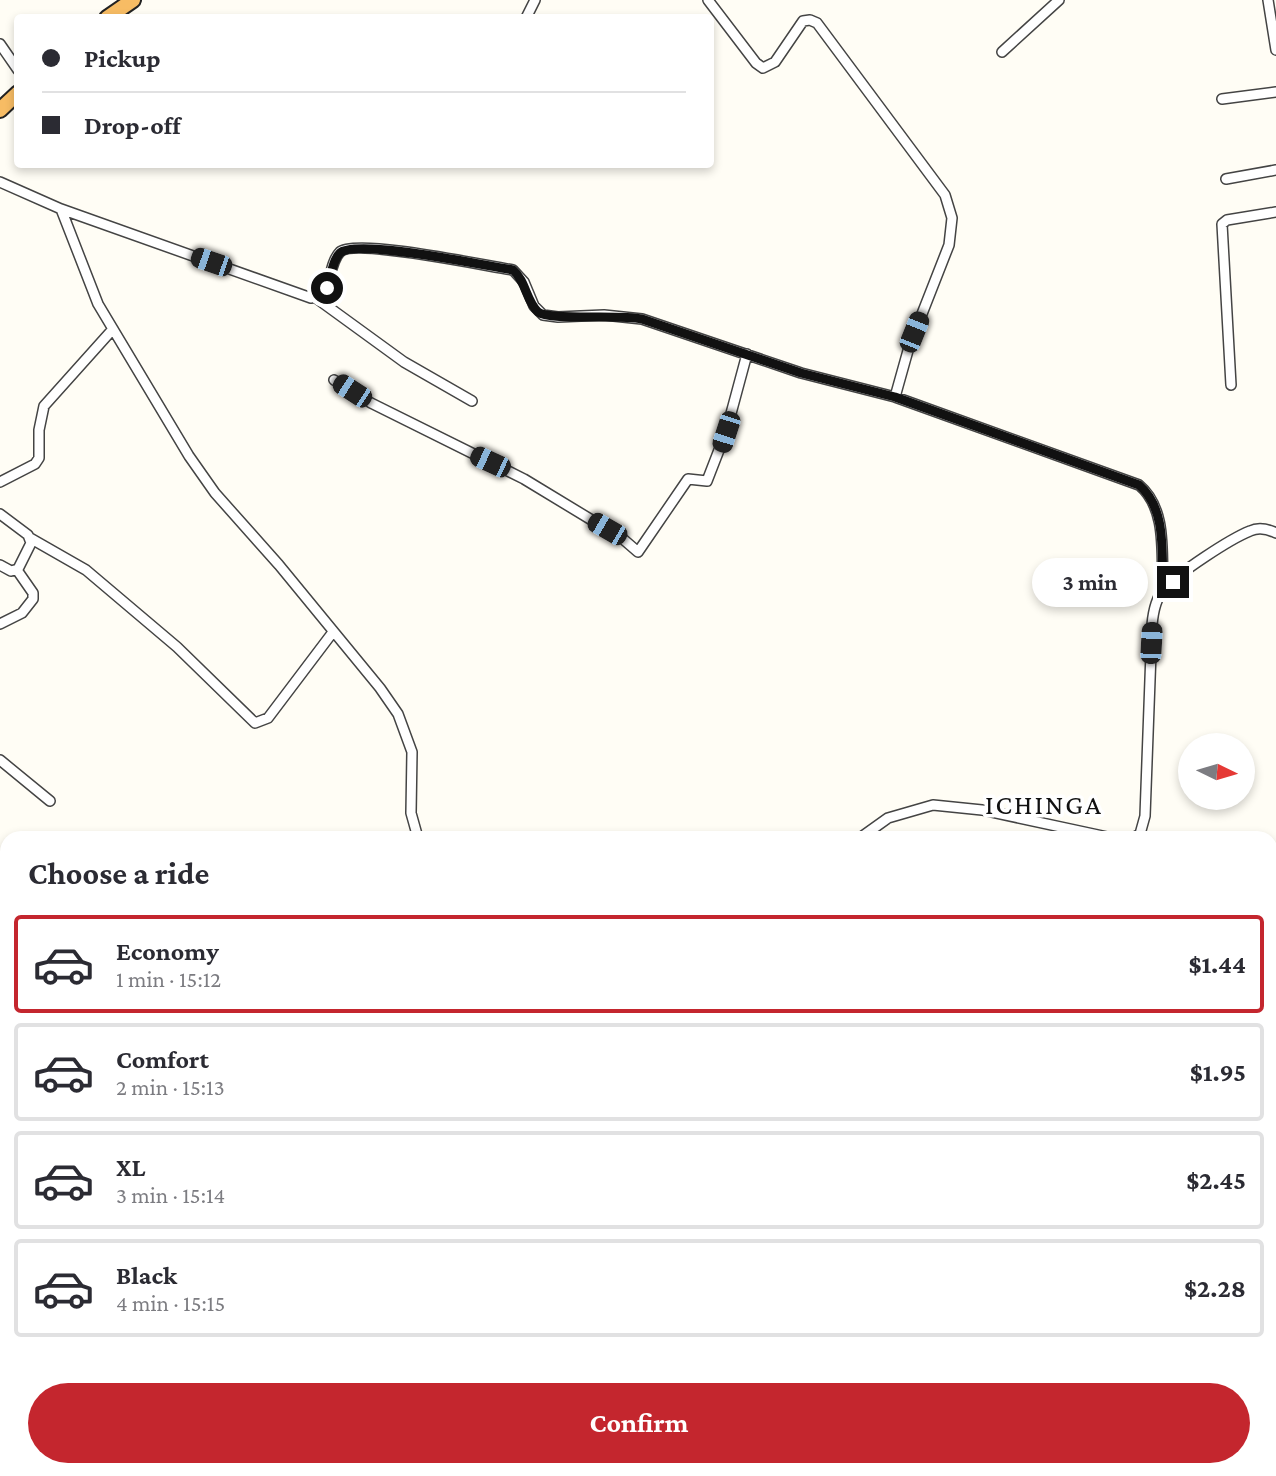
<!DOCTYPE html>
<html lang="en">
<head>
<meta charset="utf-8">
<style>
  :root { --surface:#fff; --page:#f2f2f3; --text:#2b2b33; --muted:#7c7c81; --line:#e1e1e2; --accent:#c4262e }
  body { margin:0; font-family:"Crimson Pro",serif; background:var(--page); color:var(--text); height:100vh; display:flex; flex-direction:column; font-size:26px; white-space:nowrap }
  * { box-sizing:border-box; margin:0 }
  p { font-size:23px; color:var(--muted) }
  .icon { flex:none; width:38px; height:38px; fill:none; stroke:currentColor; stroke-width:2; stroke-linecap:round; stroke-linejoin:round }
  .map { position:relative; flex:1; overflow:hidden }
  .details { position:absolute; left:0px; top:831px; width:1278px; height:646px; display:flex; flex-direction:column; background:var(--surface); border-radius:21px 21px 0 0; box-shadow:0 4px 10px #0003 }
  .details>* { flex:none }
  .banner { position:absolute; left:14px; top:14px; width:700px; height:154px; border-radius:7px; box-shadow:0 4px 10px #0003; display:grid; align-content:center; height:154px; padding:0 28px; background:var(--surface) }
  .needle { width:46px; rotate:95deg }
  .fabs { position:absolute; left:1178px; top:733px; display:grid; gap:14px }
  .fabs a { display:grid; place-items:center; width:77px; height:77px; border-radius:50%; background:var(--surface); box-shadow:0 4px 10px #0003; font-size:35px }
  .end { position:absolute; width:32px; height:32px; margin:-16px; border:9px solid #111; background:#fff; box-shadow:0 0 0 4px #fff }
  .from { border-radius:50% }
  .bubble { position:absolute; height:49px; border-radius:24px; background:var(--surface); box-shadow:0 4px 10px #0003; font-size:23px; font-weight:700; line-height:49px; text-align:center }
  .car { position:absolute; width:21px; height:42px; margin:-21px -10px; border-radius:9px; box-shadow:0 0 5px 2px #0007; background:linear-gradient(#222 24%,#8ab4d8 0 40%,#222 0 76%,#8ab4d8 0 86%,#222 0) }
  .banner b { display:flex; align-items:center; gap:24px; height:66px; font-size:26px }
  .banner b+b { border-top:2px solid var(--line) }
  .banner i { width:18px; height:18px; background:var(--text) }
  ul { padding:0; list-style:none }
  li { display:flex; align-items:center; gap:21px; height:98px; margin:0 14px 10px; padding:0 14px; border:4px solid var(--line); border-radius:7px }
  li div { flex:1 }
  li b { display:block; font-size:26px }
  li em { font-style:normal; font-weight:700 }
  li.on { border-color:var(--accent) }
  li>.icon { width:63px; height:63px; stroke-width:1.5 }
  h2 { padding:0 28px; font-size:32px; line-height:84px }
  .button { display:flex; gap:14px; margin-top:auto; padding:14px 28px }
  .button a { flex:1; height:80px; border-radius:42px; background:var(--accent); color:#fff; font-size:28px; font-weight:700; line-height:80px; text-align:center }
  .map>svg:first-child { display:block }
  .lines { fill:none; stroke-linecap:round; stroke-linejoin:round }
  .stream { stroke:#3f96cf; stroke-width:2.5 }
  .minor-casing { stroke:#444; stroke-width:12 }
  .trunk-casing { stroke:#222; stroke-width:18 }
  .minor { stroke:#fff; stroke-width:9 }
  .trunk { stroke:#f7bc64; stroke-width:14 }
  .route { stroke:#111; stroke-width:9 }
  .labels { text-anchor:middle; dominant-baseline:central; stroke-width:7; stroke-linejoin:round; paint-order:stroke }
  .quarter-label { font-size:28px; letter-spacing:2px; fill:#111; stroke:#fff }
</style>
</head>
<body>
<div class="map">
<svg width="1276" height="1476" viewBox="0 0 1276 1476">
  <rect width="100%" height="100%" fill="#fffdf5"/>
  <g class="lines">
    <path class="stream" d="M1270 1451 1276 1446
      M1263 1476 1264 1470"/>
    <g class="minor-casing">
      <path id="minor" d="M708 0 756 63 763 68 775 62 803 21 810 20 817 23 945 195 952 218 949 245 909 347 895 397
        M1268 0 1276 50
        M526 18 535 0
        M0 44 18 70
        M1002 52 1059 0
        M1222 99 1276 92
        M1226 179 1276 170
        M0 182 61 209 98 304 189 456 215 493 279 565 380 688 398 714 412 752 411 813 418 838
        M61 209 311 298 325 293C330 281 331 261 340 252 355 238 486 266 513 270L524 282 534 306 543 315 558 317 604 315 642 319 801 373 895 397 1139 485C1168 509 1161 556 1163 590
        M316 298 404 362 472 401
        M334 380 371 403 524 479 623 539 638 552 688 479 707 481 726 432 747 354
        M1231 385 1222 224 1227 220 1276 212
        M0 482 35 464 39 458V430L44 406 113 329
        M0 514 28 535 31 543 18 569 11 571 0 565
        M30 538 86 570 177 647 255 723 268 718 333 632
        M0 624 22 613 33 599V593L17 570
        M0 760 50 801
        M860 838 888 818 933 805 982 810 1112 838
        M1133 838 1140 834 1145 816 1152 625C1153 613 1156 598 1164 589 1178 573 1230 539 1250 531 1258 527 1268 529 1276 533
        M0 1395 7 1388
        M433 1470 444 1476
        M784 1470 785 1476
        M543 1476 544 1470"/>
    </g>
    <g class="trunk-casing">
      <path id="trunk" d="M107 18 133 0
        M0 110 18 93"/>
    </g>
    <use href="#minor" class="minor"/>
    <use href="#trunk" class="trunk"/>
  </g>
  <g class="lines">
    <path class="route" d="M327 288C331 278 332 261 340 253 355 238 486 266 513 270 526 281 526 301 538 312 549 321 620 314 642 319L801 373 895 397 1139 485C1168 510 1161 556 1163 590L1173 582"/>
  </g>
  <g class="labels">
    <g class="quarter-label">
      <text x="1044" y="804">ICHINGA</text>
    </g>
  </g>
</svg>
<div class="fabs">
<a><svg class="needle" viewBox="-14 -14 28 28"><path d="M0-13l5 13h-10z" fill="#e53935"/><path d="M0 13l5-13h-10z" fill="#7c7c81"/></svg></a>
</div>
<i class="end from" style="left:327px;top:288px"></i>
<i class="end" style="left:1173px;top:582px"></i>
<div class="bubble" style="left:1032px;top:558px;width:116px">3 min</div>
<i class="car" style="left:211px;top:262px;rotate:289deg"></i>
<i class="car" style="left:914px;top:332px;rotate:22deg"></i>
<i class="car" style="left:352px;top:391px;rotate:303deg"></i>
<i class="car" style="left:726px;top:432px;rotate:198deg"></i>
<i class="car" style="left:490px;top:462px;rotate:295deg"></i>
<i class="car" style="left:607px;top:529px;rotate:300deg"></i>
<i class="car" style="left:1151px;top:643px;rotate:3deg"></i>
<div class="banner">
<b><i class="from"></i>Pickup</b>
<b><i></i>Drop-off</b>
</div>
<section class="details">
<h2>Choose a ride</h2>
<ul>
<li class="on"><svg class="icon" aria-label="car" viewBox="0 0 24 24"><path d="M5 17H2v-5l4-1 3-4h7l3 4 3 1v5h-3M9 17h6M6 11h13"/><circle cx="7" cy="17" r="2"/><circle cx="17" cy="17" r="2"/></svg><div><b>Economy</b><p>1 min · 15:12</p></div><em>$1.44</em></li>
<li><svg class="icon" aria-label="car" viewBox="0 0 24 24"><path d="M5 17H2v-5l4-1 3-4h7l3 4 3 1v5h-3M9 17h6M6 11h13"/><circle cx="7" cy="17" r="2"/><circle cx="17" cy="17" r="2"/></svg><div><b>Comfort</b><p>2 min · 15:13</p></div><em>$1.95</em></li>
<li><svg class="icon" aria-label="car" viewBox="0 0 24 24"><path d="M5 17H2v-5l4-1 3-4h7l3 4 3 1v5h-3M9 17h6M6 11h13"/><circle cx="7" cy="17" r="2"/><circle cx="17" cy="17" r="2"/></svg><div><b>XL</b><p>3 min · 15:14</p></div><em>$2.45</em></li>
<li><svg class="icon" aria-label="car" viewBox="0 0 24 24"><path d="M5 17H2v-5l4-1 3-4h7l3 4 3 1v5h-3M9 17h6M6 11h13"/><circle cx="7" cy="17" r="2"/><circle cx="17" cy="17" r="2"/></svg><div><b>Black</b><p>4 min · 15:15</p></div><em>$2.28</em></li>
</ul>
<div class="button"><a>Confirm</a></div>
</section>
</div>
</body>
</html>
